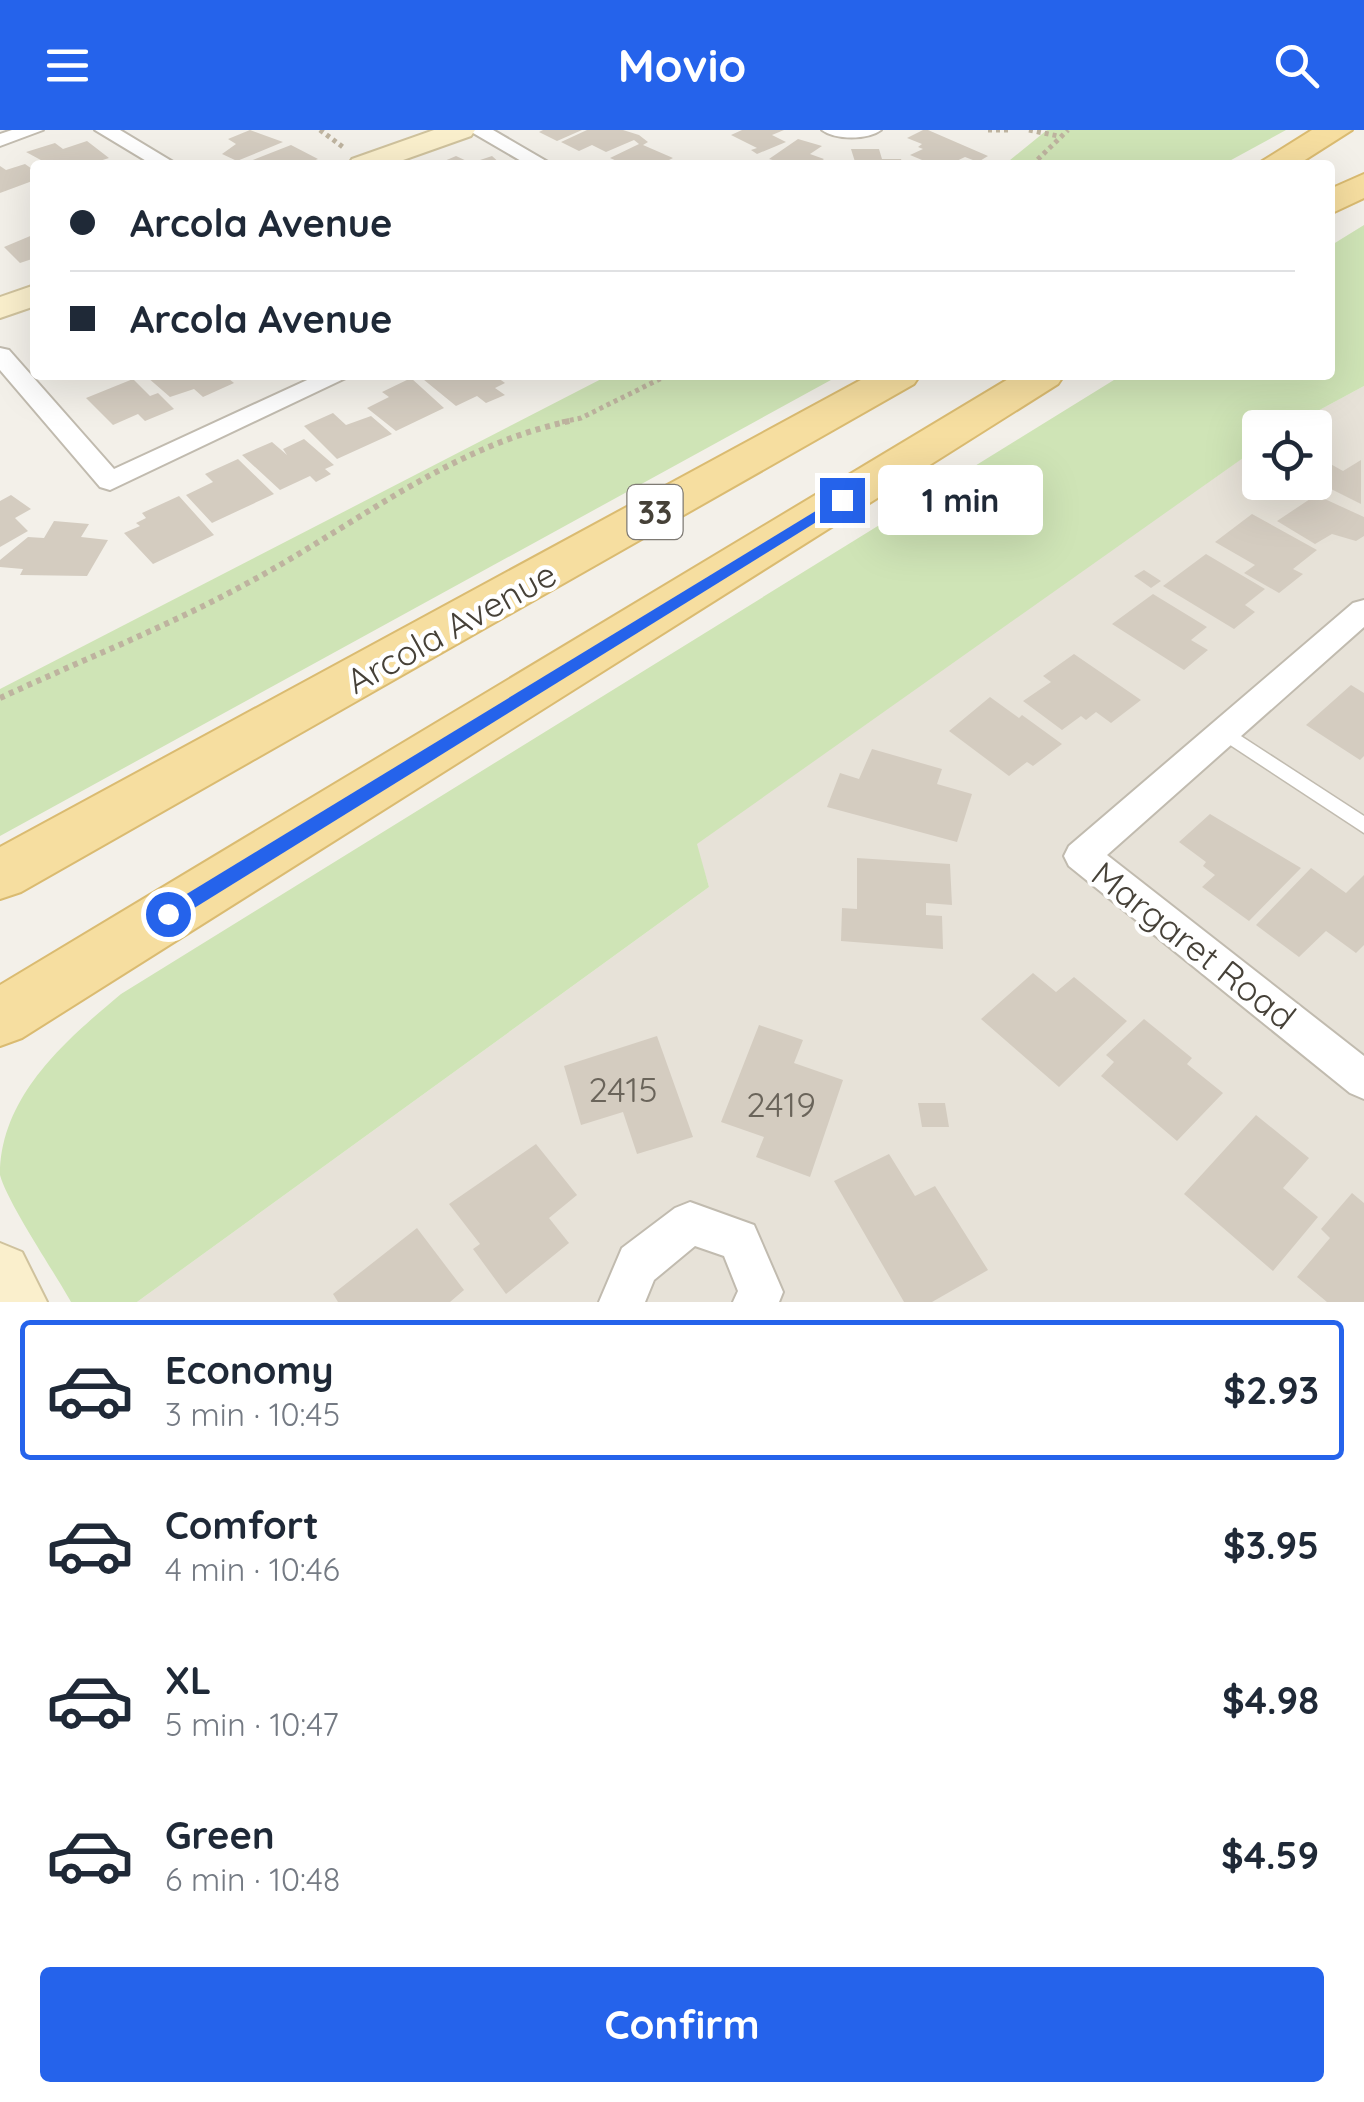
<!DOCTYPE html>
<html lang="en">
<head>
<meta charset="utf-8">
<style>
  :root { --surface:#fff; --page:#f6f6f7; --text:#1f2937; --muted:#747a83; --line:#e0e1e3; --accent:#2563eb }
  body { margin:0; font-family:Quicksand,sans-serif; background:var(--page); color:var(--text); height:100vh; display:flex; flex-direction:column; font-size:38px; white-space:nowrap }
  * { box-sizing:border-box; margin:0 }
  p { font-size:32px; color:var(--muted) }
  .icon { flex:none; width:55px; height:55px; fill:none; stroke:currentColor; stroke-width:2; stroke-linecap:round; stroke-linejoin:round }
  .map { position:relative; height:1172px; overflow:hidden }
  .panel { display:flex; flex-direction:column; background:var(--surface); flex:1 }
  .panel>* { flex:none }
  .guide { position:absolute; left:30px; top:30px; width:1305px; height:220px; border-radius:10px; box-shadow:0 10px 40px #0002; display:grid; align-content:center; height:220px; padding:0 40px; background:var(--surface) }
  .controls { position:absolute; left:1242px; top:280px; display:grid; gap:20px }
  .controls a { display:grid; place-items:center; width:90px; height:90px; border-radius:10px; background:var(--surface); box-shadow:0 10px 40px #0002; font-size:50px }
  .end { position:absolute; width:45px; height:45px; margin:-22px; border:12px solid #2563eb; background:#fff; box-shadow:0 0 0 5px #fff }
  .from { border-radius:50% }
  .bubble { position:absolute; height:70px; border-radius:10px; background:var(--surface); box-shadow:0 10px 40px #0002; font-size:32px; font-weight:700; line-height:70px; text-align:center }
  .guide b { display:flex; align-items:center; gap:35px; height:95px; font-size:38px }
  .guide b+b { border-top:2px solid var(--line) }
  .guide i { width:25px; height:25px; background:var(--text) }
  ul { padding:18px 0 0; list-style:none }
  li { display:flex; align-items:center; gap:30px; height:140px; margin:0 20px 15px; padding:0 20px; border:5px solid transparent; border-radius:10px }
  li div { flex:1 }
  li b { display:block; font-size:38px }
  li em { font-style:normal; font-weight:700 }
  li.on { border-color:var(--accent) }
  li>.icon { width:90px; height:90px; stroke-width:1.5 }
  .action { display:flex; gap:20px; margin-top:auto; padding:20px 40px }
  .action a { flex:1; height:115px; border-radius:10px; background:var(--accent); color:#fff; font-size:40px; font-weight:700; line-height:115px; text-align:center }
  header { display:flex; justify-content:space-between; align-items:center; height:130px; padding:0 40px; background:var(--accent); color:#fff; font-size:45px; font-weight:700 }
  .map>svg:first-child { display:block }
  .residential { fill:#e7e2d8 }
  .green { fill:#cfe4b6 }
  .building { fill:#d4ccc0 }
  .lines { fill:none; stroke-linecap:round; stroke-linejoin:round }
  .lane-casing { stroke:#c1bbaf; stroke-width:3 }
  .street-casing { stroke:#c1bbaf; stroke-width:4 }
  .secondary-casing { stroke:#cfc29d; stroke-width:4 }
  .primary-casing { stroke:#dabb71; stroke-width:4 }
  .path-far1 { stroke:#beb39f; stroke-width:5; stroke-dasharray:4 4; stroke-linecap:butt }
  .path { stroke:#beb39f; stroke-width:6; stroke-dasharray:5 5; stroke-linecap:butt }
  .lane { fill:#fff; fill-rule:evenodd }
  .street { fill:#fff; fill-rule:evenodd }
  .secondary { fill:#faefcc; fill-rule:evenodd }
  .primary { fill:#f6dea0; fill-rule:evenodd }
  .route { fill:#2563eb }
  .labels { text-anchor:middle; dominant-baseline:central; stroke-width:9; stroke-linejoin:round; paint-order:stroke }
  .shield { fill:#fff; stroke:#7e7a74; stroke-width:2.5 }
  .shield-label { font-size:32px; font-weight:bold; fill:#464138 }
  .street-label { font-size:35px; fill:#464138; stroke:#fff }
  .near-number-label { font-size:35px; fill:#6a645a }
</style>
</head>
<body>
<header><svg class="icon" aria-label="menu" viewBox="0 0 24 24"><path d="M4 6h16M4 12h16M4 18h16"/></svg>Movio<svg class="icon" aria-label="search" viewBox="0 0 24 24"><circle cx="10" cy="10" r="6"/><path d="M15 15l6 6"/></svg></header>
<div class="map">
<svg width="1364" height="1172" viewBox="0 0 1364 1172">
  <rect width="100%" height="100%" fill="#f3f0e9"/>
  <path class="residential" d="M1364 256V1172H137L709 757 696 714 1220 343 1260 316V352H1315V298L1288 297Z"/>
  <path class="green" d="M1047 0H1286L1222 35H1004Z
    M1364 95V256L1288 297 1260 298V316L697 714 709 757 137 1172H71C55 1143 7 1072 0 1045 0 964 70 907 121 864L1122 245H1330V116Z
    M609 245H840L0 706V559Z"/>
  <path class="building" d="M250 0 283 12 237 31 222 24 236 14 228 9Z
    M582 0 557 11 539 2 543 0Z
    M587 0H623L639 5 648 12 643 15 673 28 659 35H626L610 28 639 14 634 10 606 22 592 15 579 21 561 12Z
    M742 0H784L772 5 786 12 757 24 751 20 757 18 731 5Z
    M923 0H928L988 26 978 32 965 27 948 35H934L910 25 923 19 918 17 922 14 907 8Z
    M798 9 822 16 810 24 824 29 816 35H790L769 29Z
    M87 11 109 28 87 35H50L26 22 55 13 63 19Z
    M291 15 318 29 304 35H240Z
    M851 19H879L882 29H901L903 35H856Z
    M456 26 471 33 492 26 502 35H435Z
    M25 34 35 41V50L0 63V36L6 40Z
    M35 104V128L20 133 4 117Z
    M152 245H224L234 253 203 267 194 259 170 267 147 247Z
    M418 245H494L505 253 495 258 505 265 486 273 477 266 456 276Z
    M411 248 444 278 396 301 367 278 389 267 382 262Z
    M133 249 150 266 158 263 174 279 145 291 138 284 113 295 86 268Z
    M333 283 346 295 371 286 392 304 337 329 304 296Z
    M304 309 334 335 325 339 331 344 316 352 310 346 280 360 242 325 272 312 287 325 283 319Z
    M238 329 274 364 212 393 186 365 213 352 205 344Z
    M1361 330V374L1317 352 1323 349 1315 339 1327 332 1343 341Z
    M11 365 31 379 15 388 28 401 0 417V371Z
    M1316 365 1364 387V406L1356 411 1332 404 1315 414 1277 391Z
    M179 366 214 405 153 434 124 403 140 396 136 393 146 388 142 383Z
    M1252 384 1317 420 1293 439 1303 444 1279 463 1244 443 1255 435 1215 412Z
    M54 391 89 394 81 407 108 410 87 446 20 445 23 439 0 437V430L28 407 44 408Z
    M1206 424 1265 459 1245 475 1255 482 1234 499 1163 456Z
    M1144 440 1161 451 1151 458 1134 446Z
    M1153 464 1207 497 1191 510 1208 520 1184 540 1112 494Z
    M1074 524 1141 570 1111 593 1096 582 1086 590 1081 586 1062 600 1023 571 1051 552 1043 546Z
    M1351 555 1364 563V626L1360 630 1306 595Z
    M990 567 1019 588 1022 585 1062 614 1033 636 1027 632 1009 646 949 601Z
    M872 619 942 639 937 654 972 664 957 712 827 677 840 643 859 649Z
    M1210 684 1301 738 1249 791 1202 757 1215 745 1203 736 1206 732 1179 712Z
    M857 728 950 734 952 775 926 773V785L942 786 943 819 841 811 842 778 857 779Z
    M1311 738 1346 763 1364 745V815L1356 823 1326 801 1299 827 1256 795Z
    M1033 843 1056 862 1074 847 1127 891 1059 957 981 889Z
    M1144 889 1192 928 1187 934 1223 963 1177 1011 1101 946 1114 932 1106 925Z
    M759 895 803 910 794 933 843 950 810 1047 756 1027 764 1007 721 992Z
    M657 906 693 1007 637 1024 623 982 581 995 564 936Z
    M918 973H945L949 997H922Z
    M1256 985 1309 1028 1283 1058 1318 1087 1273 1141 1184 1064Z
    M536 1014 577 1065 549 1088 569 1113 506 1164 473 1119 480 1114 449 1074Z
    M889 1024 915 1066 935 1056 988 1140 932 1172H904L834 1051Z
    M1352 1063 1364 1073V1172H1327L1297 1147 1330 1108 1321 1099Z
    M417 1098 464 1160 450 1172H338L333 1164Z"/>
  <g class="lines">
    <g class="lane-casing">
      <path id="lane" d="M1224 595 1364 686V703L1218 607 1215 602 1218 597Z"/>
    </g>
    <g class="street-casing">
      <path id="street" d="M12 0H43L0 16V4Z
        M95 0H120L178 35H153Z
        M468 0H493L553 35H528Z
        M822 0H881C868 10 835 10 822 0Z
        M0 218 9 220 114 339 318 245H352L110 360 100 357 0 240Z
        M1364 470V497L1107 725 1364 926V969L1350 963 1069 736 1064 726 1069 716 1353 473Z
        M690 1072 754 1095 783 1162 779 1172H733L738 1161 724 1126 695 1116 654 1150 645 1172H599L622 1118 675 1078Z"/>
    </g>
    <g class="secondary-casing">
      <path id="secondary" d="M434 0H475L471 6 389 35H348L352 29Z
        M35 155V176L0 188V167Z
        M0 1113 22 1122 47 1172H0Z"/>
    </g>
    <g class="primary-casing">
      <path id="primary" d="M1312 0H1352L1297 35H1256Z
        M1364 44V68L1330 84V59Z
        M870 245H920L914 254 21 762 0 769V717Z
        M1015 245H1064L1058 254 22 908 0 916V855Z"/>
    </g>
    <path class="path-far1" d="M320 0 343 17
      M988 0H1011
      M1029 0 1058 6
      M1032 35 1068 0
      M562 292 581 288 668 245"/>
    <path class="path" d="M0 568C80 531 164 498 242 456 356 396 446 317 574 290"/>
    <use href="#lane" class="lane"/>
    <use href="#street" class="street"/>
    <use href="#secondary" class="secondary"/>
    <use href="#primary" class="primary"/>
  </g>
  <path class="route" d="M842 365 847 373 175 790H162V779Z"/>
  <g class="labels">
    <rect class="shield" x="627.5" y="355" width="55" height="54" rx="8"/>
    <g class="shield-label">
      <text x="655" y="382">33</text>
    </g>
    <g class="street-label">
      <text transform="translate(451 497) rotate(-29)">Arcola Avenue</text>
      <text transform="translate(1194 815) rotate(38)">Margaret Road</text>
    </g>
    <g class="near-number-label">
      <text x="623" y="959">2415</text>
      <text x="781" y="974">2419</text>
    </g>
  </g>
</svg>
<div class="controls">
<a><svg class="icon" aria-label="locate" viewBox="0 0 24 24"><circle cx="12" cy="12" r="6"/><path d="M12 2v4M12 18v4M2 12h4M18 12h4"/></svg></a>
</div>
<i class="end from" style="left:168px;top:784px"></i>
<i class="end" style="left:842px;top:370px"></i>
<div class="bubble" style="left:878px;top:335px;width:165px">1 min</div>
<div class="guide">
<b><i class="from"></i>Arcola Avenue</b>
<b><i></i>Arcola Avenue</b>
</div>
</div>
<section class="panel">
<ul>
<li class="on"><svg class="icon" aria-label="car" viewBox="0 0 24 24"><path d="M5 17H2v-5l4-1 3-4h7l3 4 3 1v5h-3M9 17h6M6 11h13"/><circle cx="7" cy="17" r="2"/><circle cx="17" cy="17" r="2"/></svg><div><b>Economy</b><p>3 min · 10:45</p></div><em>$2.93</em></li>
<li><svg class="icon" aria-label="car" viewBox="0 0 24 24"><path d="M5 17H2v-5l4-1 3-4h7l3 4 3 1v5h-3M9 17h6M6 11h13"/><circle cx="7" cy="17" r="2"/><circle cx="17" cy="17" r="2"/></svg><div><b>Comfort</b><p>4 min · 10:46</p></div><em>$3.95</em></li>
<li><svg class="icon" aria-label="car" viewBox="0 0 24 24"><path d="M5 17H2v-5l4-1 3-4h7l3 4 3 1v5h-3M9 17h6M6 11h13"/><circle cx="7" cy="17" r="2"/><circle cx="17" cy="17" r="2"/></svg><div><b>XL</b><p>5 min · 10:47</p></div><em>$4.98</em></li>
<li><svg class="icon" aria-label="car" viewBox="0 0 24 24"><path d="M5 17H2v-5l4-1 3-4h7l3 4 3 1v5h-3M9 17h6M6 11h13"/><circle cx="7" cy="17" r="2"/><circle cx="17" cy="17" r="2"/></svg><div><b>Green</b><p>6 min · 10:48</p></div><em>$4.59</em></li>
</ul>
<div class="action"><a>Confirm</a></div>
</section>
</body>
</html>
